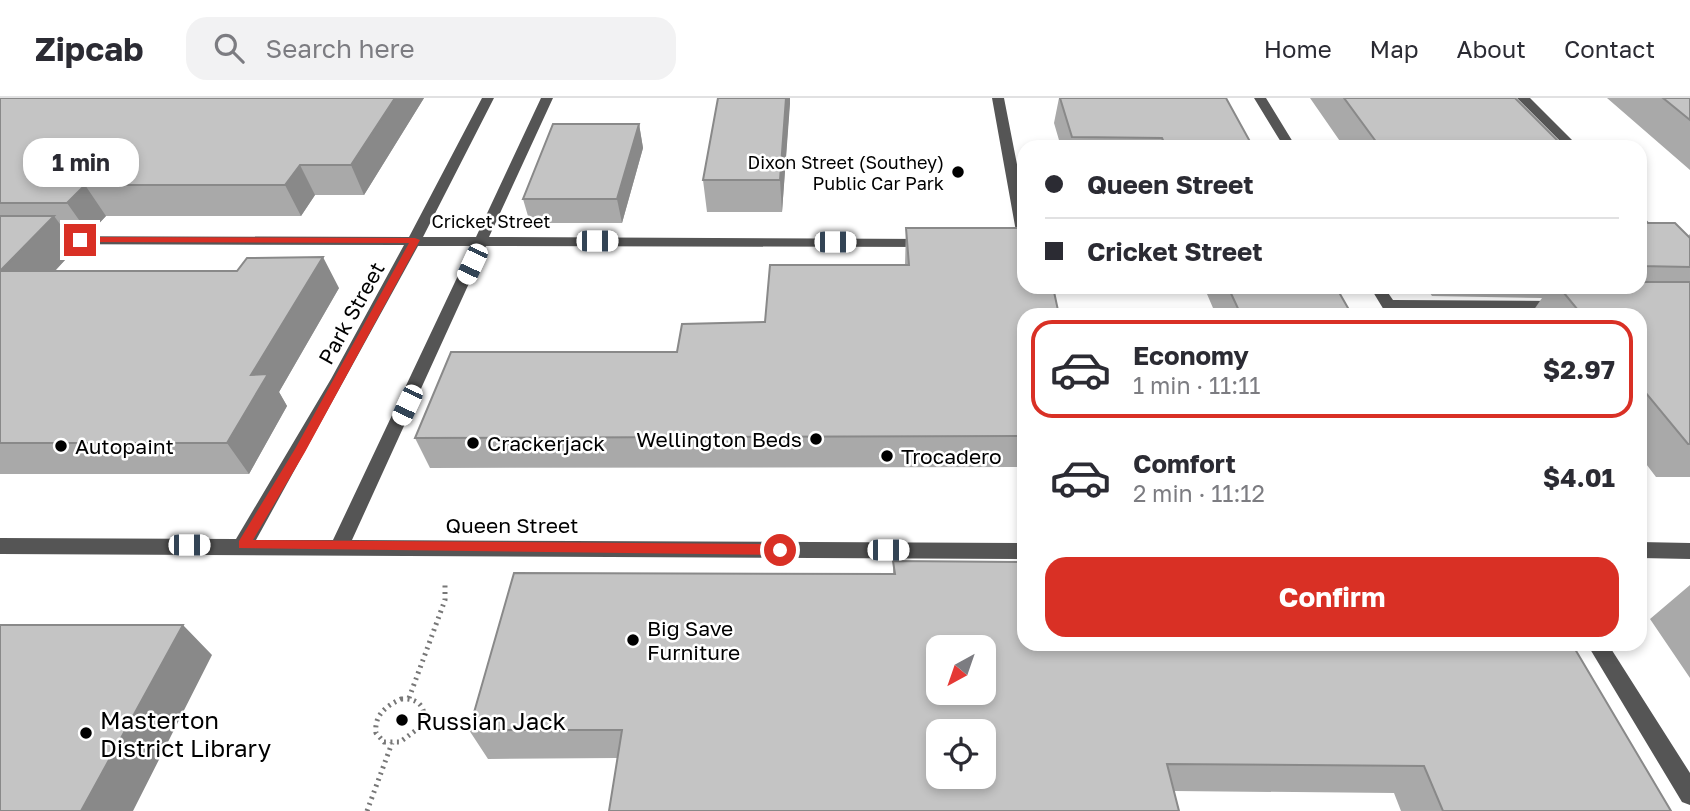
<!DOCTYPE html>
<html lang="en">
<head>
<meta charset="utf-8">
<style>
  :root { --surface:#fff; --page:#f2f2f3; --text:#2b2b33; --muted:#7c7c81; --line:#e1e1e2; --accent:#d93025 }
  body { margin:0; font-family:"Golos Text",sans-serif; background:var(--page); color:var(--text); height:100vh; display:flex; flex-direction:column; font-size:26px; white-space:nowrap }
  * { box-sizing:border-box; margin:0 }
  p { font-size:23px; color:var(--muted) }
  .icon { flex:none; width:38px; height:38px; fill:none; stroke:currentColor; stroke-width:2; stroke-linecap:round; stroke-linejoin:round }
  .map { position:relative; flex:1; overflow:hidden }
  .panel { position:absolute; left:1017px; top:210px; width:630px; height:343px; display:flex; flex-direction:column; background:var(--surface); border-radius:21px; box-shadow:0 4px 10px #0003 }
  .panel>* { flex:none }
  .guide { position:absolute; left:1017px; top:42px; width:630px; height:154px; border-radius:21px; box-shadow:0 4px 10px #0003; display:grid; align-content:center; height:154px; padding:0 28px; background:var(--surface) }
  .needle { width:46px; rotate:220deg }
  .buttons { position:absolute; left:926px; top:537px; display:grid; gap:14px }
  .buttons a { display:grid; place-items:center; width:70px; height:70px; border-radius:14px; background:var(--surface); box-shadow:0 4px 10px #0003; font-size:35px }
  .end { position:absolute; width:32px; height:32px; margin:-16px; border:9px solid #d93025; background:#fff; box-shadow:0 0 0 4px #fff }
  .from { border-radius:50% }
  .bubble { position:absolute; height:49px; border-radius:21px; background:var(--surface); box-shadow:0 4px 10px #0003; font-size:23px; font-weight:700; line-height:49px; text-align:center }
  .car { position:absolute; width:21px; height:42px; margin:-21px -10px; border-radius:9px; box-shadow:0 0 5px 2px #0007; background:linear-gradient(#fff 24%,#345 0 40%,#fff 0 76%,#345 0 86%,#fff 0) }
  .guide b { display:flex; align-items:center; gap:24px; height:66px; font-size:26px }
  .guide b+b { border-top:2px solid var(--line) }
  .guide i { width:18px; height:18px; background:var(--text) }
  ul { padding:12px 0 0; list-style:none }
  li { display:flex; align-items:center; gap:21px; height:98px; margin:0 14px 10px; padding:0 14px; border:4px solid transparent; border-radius:21px }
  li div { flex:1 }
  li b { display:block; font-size:26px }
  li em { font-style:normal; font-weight:700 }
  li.on { border-color:var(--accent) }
  li>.icon { width:63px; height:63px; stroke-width:1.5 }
  .action { display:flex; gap:14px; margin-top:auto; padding:14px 28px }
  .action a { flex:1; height:80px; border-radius:21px; background:var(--accent); color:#fff; font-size:28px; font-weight:700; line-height:80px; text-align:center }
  header { display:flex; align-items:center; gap:42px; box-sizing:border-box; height:98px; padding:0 35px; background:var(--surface); border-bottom:2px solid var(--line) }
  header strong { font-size:33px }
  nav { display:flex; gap:38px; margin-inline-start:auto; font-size:24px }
  .search { width:490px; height:63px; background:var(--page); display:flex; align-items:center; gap:18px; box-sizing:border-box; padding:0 24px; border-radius:21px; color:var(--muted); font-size:26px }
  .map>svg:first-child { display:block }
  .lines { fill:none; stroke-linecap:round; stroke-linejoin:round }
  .path { stroke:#777; stroke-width:5; stroke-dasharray:2 4.5; stroke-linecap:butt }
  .minor { fill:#555; fill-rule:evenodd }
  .wall { fill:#a9a9a9 }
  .shaded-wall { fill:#898989 }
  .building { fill:#c4c4c4; stroke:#898989; stroke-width:2; fill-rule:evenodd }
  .route { fill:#d93025 }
  .poi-dot { fill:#000; stroke:#fff; stroke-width:2.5 }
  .labels { text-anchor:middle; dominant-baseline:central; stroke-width:5; stroke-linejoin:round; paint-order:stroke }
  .far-poi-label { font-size:18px; fill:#000; stroke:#fff; text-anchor:end }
  .far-street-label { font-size:18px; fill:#000; stroke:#fff }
  .street-label { font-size:21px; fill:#000; stroke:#fff }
  .poi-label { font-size:21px; fill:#000; stroke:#fff; text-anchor:start }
  .near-poi-label { font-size:24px; fill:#000; stroke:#fff; text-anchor:start }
</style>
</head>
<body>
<header>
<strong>Zipcab</strong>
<div class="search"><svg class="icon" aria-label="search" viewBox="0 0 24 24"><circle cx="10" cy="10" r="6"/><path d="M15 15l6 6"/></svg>Search here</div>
<nav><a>Home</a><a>Map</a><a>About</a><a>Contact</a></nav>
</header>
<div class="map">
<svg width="1690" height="713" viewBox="0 0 1690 713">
  <rect width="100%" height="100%" fill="#fff"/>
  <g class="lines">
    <path class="path" d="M409 600 445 502V485
      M401 601C419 600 427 609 423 627L400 644H384L376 635C374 617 386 608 401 601Z
      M367 713 392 645"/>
    <path class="minor" d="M482 0H494L423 139H476L541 0H553L489 139 929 141 936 145 929 149 486 148 352 442 1024 445V461L0 456V440L236 441 331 281 404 147 0 146V138L409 139ZM418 148H472L333 442H256Z
      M992 0H1004L1024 102V143L1017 139Z
      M1254 0H1266L1296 49H1284Z
      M1517 0H1530L1579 49H1566Z
      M1370 189H1384L1393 202 1560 203 1567 208 1560 213 1399 212 1403 217H1387Z
      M1640 444 1690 445V461L1640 460Z
      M1587 546H1608L1690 675V707L1682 704Z"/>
  </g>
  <path class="wall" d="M0 0H424L364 97H315L301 118H106L89 136H67L77 149 55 173 339 190 279 294 287 308 249 376H0Z
    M718 0H790L782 114H707L703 82Z
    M1059 0H1226L1253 49H1061L1054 25Z
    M1310 0H1515L1564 49H1344Z
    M1607 0H1690V72Z
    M639 26 643 50 622 125H530L523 101Z
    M1640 117 1648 125 1688 138 1690 136V379H1656L1640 358V217H1532L1531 216 1542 200 1432 198 1426 189H1640Z
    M906 130 1024 217V369L430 370 415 340 765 224 905 167Z
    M1204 189H1336L1352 217H1216Z
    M893 463 1671 713H1401L1394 695 1174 693 617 660 488 661 469 632 893 476Z
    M1690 487V580L1650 521Z"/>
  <path class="shaded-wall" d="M395 0H424L364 97 351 67Z
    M786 0H790V6L782 114 780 82Z
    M639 26 643 50 622 125 617 101Z
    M300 67 315 97 301 118 285 87Z
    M85 87 106 118 89 136 67 105Z
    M54 118 77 149 26 204 0 173Z
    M323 159 339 190 279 294 287 308 249 376 227 345 251 277Z
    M183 527 212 557 133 713H81Z"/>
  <path class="building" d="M0 0H395L351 67H300L285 87H85L67 105H0Z
    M718 0H786L780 82H703Z
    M1060 0H1226L1253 49H1166L1162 40 1072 39Z
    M1344 0H1515L1564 49H1380Z
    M1663 0H1690V22Z
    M553 26H639L617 101H523Z
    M1640 117 1648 125H1675L1690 140V169L1640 168Z
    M0 118H54L0 173H237L247 160 323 159 251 277 268 276 227 345H0Z
    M906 130H1024V189H1053L1059 217H1024V338L415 340 451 254H677L682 226 765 224 770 167H909Z
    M1640 184H1690V346H1688L1640 288V217H1582L1559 189H1640Z
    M1228 189H1336L1352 217H1241Z
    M893 463 1024 464V546H1572L1671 713H1443L1424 668 1167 666 1179 713H609L622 632H469L514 475 895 476ZM938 550H984V595H938ZM938 634H984V679H938Z
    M0 527H183L81 713H0Z"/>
  <path class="route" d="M80 139 415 140 420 142 305 354 253 442 780 446 787 452 780 457 239 450V443L295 351 409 145 77 144Z"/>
  <g class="poi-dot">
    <circle cx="958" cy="74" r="7"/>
    <circle cx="816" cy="341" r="7"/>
    <circle cx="473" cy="345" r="7"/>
    <circle cx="61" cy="348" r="7"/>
    <circle cx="887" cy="358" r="7"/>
    <circle cx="633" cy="542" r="7"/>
    <circle cx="402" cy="622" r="7"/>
    <circle cx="86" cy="635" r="7"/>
  </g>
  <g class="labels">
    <g class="far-poi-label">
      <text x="944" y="64">Dixon Street (Southey)<tspan x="944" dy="21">Public Car Park</tspan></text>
    </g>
    <g class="far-street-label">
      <text x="491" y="123">Cricket Street</text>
    </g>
    <g class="street-label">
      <text transform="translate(351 215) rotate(-61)">Park Street</text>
      <text x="512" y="427">Queen Street</text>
    </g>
    <g class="poi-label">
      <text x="802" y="341" text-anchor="end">Wellington Beds</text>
      <text x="487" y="345">Crackerjack</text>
      <text x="75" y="348">Autopaint</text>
      <text x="901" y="358">Trocadero</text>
      <text x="647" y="530">Big Save<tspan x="647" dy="24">Furniture</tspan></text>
    </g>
    <g class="near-poi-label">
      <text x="100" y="621">Masterton<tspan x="100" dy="28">District Library</tspan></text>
      <text x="416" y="622">Russian Jack</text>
    </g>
  </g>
</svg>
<div class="buttons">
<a><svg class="needle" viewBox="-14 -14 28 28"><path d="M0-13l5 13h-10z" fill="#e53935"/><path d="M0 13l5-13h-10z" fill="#7c7c81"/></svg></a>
<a><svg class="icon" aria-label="locate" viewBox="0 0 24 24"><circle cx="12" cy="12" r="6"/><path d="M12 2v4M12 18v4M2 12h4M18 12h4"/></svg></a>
</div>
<i class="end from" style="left:780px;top:452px"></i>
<i class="end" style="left:80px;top:142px"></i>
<div class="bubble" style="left:23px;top:40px;width:116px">1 min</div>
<i class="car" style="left:597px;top:143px;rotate:90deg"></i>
<i class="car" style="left:835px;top:144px;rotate:90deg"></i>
<i class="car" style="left:472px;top:166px;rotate:205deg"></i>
<i class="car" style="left:407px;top:307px;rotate:205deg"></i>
<i class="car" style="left:189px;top:447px;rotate:90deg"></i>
<i class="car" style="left:888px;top:452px;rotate:90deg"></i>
<div class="guide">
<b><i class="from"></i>Queen Street</b>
<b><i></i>Cricket Street</b>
</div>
<section class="panel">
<ul>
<li class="on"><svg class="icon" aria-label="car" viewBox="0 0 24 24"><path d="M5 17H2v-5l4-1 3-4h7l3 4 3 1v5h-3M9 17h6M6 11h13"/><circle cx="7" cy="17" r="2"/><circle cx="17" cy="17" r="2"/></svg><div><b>Economy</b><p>1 min · 11:11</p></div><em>$2.97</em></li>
<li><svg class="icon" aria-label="car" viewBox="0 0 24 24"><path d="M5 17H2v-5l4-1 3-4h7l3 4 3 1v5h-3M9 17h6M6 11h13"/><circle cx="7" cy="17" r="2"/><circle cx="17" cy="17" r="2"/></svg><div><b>Comfort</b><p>2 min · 11:12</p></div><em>$4.01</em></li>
</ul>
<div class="action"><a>Confirm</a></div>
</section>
</div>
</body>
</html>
